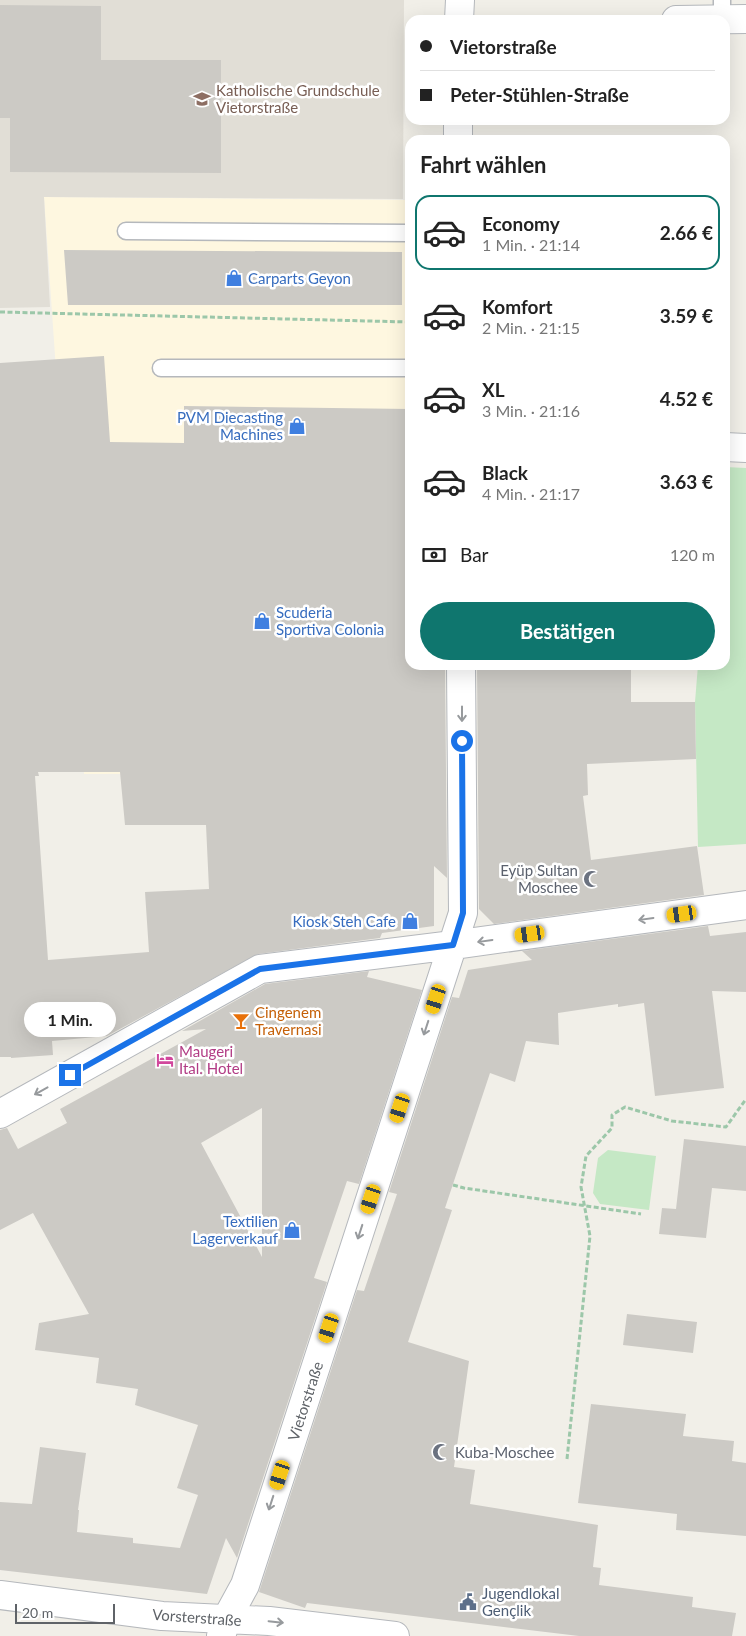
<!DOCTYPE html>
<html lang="de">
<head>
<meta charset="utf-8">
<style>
  :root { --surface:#fff; --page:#f6f6f6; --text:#222; --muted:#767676; --line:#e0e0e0; --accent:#0f766e }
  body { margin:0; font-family:Lato,sans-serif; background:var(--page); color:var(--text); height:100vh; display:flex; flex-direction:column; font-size:19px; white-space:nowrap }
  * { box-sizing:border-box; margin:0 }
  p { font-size:16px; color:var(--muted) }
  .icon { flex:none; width:28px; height:28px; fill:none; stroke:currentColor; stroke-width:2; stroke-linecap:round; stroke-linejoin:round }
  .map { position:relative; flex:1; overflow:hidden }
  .side { position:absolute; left:405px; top:135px; width:325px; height:535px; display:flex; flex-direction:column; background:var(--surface); border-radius:15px; box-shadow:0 5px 20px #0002 }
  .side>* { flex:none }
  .hud { position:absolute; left:405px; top:15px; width:325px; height:110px; border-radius:15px; box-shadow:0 5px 20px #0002; display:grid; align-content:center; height:110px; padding:0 15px; background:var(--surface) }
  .scale { position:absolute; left:15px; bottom:12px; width:100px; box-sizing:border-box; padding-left:5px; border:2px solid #5f6368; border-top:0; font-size:14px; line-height:18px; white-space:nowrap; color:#5f6368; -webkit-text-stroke:4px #fff; paint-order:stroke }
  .end { position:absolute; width:22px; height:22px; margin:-11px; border:6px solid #1a73e8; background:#fff; box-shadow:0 0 0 2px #fff }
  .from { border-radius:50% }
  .bubble { position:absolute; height:35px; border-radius:18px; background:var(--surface); box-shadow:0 5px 20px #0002; font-size:16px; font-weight:700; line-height:35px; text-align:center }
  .car { position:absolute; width:15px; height:30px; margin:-15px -8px; border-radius:6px; box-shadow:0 0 4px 1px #0007; background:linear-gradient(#f5c518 24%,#345 0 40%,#f5c518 0 76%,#345 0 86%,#f5c518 0) }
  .hud b { display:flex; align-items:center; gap:18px; height:48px; font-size:19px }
  .hud b+b { border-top:1px solid var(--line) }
  .hud i { width:12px; height:12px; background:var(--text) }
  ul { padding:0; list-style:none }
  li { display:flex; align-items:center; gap:15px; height:75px; margin:0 10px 8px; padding:0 5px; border:2px solid transparent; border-radius:15px }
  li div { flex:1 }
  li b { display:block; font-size:19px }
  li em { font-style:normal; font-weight:700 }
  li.active { border-color:var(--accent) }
  li>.icon { width:45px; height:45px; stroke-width:1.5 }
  h2 { padding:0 15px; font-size:22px; line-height:60px }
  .pay { display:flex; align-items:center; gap:12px; height:55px; padding:0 15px; font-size:19px }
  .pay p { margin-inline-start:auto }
  .cta { display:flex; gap:10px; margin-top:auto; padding:10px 15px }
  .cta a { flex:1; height:58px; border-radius:30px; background:var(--accent); color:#fff; font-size:20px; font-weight:700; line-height:58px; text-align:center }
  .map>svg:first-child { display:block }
  .commercial { fill:#fef7e0 }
  .education { fill:#e1ded6 }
  .green { fill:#c5e8c5 }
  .building { fill:#cccac5; fill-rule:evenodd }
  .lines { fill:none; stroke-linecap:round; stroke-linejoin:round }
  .lane-casing { stroke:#b5b8bc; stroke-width:19 }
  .street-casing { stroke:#b5b8bc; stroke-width:30 }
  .path { stroke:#9cc7a9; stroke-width:3; stroke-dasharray:5 2.5; stroke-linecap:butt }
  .lane { stroke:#fff; stroke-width:16 }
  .street { stroke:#fff; stroke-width:28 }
  .oneway { stroke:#979a9d }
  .route { stroke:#1a73e8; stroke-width:6 }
  .labels { text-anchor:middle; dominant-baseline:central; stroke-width:5; stroke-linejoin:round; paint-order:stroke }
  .education-label { font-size:15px; fill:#785e54; stroke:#fff; text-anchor:start }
  .shop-label { font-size:15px; fill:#366cbe; stroke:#fff; text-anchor:end }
  .worship-label { font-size:15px; fill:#5b616d; stroke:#fff; text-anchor:end }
  .food-label { font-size:15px; fill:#c56008; stroke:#fff; text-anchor:start }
  .hotel-label { font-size:15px; fill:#b23c85; stroke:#fff; text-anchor:start }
  .street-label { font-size:15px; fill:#5f6368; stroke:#fff }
  .service-label { font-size:15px; fill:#4e5e75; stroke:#fff; text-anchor:start }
</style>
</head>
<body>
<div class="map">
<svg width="746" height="1636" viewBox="0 0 746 1636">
  <rect width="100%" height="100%" fill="#f1efe8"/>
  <path class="commercial" d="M44 197 410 200V665L444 773 84 774Z"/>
  <path class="education" d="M0 0H404L403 199 44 197 50 307 0 308Z"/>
  <path class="green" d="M725 467 746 468V844L698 847 695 702 698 665H725Z
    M608 1150 656 1156 649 1210 600 1204 593 1193 598 1158Z"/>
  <path class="building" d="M0 5 101 6V60H221V173L10 172V118H0Z
    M64 250 402 252V305H68Z
    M104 356 110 442 184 443V406L410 409V665H445L447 878 434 866V926L382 933 380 938 258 954 107 1036 52 1041 53 1055 11 1058V1057H0V363ZM38 772H120L125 825H206L209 889 145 892 149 952 48 960 35 776H39Z
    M477 665H631V702H695L696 759 587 764 588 795 583 796 591 860 697 846 704 895 494 924 479 909Z
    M708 926 710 936 746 932V992L712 991 724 1088 655 1096 644 1003 618 1007V1004L558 1013 559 1045 526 1041 515 1082 490 1073 445 1208 452 1210 408 1342 469 1361 454 1467 475 1470 470 1504 598 1525 593 1567 601 1568 599 1585 693 1597 692 1607 736 1613 732 1636H579L307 1603 305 1608 259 1592 357 1290 364 1291 397 1194 389 1192 452 997 459 998 468 970 532 960 522 951Z
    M369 971 367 977 422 990 359 1184 347 1181 314 1278 327 1282 237 1558 226 1538 207 1594 0 1570V1502L32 1504 40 1447 86 1453 78 1510H79L77 1532 133 1538V1543L180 1548 198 1495 177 1488 198 1425 135 1405 138 1389 96 1383 99 1358 35 1350 39 1323 89 1314 33 1213 0 1230V1130L7 1128 18 1149 67 1123 60 1109 206 1029 182 1031 265 984ZM262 1108V1257L201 1143Z
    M684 1139 746 1146V1191L712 1188 706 1238 659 1234 662 1208 676 1209Z
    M627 1314 697 1322 693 1353 623 1345Z
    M591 1404 686 1414 683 1436 734 1441 732 1461 746 1463V1536L676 1530 677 1514 578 1503Z"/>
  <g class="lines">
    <g class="lane-casing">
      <path id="lane" d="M722 0V19
        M126 231 410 233
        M161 368H410"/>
    </g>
    <g class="street-casing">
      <path id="street" d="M459 20 460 0
        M676 20 746 19
        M458 140V120
        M725 447 746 448
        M0 1114 260 969 453 945 746 905
        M0 1595 162 1616 269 1621 395 1636
        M221 1636 227 1618 245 1585 463 913 461 665"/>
    </g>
    <path class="path" d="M0 312 410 322
      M453 1185 464 1188 641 1214
      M567 1459 590 1236 581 1187 586 1156 612 1128V1115L625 1107 672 1121 726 1127 746 1099"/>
    <use href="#lane" class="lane"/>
    <use href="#street" class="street"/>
  </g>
  <defs><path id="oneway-shaft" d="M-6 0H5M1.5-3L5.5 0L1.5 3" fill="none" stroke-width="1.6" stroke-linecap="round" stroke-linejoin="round" transform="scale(1.25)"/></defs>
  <g class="oneway">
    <use href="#oneway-shaft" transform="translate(462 714) rotate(90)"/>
    <use href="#oneway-shaft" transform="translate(646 919) rotate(172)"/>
    <use href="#oneway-shaft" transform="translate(485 941) rotate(172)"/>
    <use href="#oneway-shaft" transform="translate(426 1028) rotate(108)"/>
    <use href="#oneway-shaft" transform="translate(41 1091) rotate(151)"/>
    <use href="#oneway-shaft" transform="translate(360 1232) rotate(108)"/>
    <use href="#oneway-shaft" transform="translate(271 1503) rotate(108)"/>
    <use href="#oneway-shaft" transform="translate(276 1622) rotate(6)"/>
  </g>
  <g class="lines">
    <path class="route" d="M70 1075 260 969 453 945 463 913 462 741"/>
  </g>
  <defs>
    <g id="school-bare" transform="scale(1.35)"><path d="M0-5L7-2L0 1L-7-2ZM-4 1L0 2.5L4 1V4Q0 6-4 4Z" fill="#8d6e63" stroke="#fff" stroke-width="2.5" paint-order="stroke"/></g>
    <g id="shop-bare" transform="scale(1.35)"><path d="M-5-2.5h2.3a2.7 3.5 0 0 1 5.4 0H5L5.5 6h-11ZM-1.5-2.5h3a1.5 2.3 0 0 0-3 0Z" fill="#3f7fe0" stroke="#fff" stroke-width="2.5" paint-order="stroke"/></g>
    <g id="mosque-bare" transform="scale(1.35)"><path d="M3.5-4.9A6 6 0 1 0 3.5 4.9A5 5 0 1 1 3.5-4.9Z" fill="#6b7280" stroke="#fff" stroke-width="2.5" paint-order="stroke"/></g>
    <g id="bar-bare" transform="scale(1.35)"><path d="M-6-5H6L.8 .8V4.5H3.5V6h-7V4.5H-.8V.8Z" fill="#e8710a" stroke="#fff" stroke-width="2.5" paint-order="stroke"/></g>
    <g id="hotel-bare" transform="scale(1.35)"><path d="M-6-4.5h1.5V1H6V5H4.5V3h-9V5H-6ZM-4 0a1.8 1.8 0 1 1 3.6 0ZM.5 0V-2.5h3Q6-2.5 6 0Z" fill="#d1479c" stroke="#fff" stroke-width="2.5" paint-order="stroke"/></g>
    <g id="civic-bare" transform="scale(1.35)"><path d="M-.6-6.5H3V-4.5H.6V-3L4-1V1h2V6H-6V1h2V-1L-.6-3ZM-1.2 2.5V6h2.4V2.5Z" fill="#5c6f8a" stroke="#fff" stroke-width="2.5" paint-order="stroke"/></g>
  </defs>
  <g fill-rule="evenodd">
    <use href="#school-bare" x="202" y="99"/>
    <use href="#shop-bare" x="234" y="278"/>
    <use href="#shop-bare" x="297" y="426"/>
    <use href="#shop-bare" x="262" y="621"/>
    <use href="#mosque-bare" x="592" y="879"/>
    <use href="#shop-bare" x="410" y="921"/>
    <use href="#bar-bare" x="241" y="1021"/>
    <use href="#hotel-bare" x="165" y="1060"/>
    <use href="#shop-bare" x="292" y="1230"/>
    <use href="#mosque-bare" x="441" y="1452"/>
    <use href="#civic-bare" x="468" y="1602"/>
  </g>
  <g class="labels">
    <g class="education-label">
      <text x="216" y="90">Katholische Grundschule<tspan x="216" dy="17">Vietorstraße</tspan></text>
    </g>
    <g class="shop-label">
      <text x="248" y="278" text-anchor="start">Carparts Geyon</text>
      <text x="283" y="417">PVM Diecasting<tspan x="283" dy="17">Machines</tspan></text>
      <text x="276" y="612" text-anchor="start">Scuderia<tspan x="276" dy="17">Sportiva Colonia</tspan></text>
      <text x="396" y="921">Kiosk Steh Cafe</text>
      <text x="278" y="1221">Textilien<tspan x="278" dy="17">Lagerverkauf</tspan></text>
    </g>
    <g class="worship-label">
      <text x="578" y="870">Eyüp Sultan<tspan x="578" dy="17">Moschee</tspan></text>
      <text x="455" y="1452" text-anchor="start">Kuba-Moschee</text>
    </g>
    <g class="food-label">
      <text x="255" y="1012">Cingenem<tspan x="255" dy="17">Travernasi</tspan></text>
    </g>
    <g class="hotel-label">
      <text x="179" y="1051">Maugeri<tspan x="179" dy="17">Ital. Hotel</tspan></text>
    </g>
    <g class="street-label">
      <text transform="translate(305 1401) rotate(-72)">Vietorstraße</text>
      <text transform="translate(197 1617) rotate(4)">Vorsterstraße</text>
    </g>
    <g class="service-label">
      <text x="482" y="1593">Jugendlokal<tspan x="482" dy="17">Gençlik</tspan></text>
    </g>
  </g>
</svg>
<div class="scale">20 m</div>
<i class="end from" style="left:462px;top:741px"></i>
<i class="end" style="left:70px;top:1075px"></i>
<div class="bubble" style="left:24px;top:1002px;width:92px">1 Min.</div>
<i class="car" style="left:682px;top:914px;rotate:262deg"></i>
<i class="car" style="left:530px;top:934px;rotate:262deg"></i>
<i class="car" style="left:436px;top:999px;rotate:198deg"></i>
<i class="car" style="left:400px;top:1108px;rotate:198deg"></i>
<i class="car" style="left:371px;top:1199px;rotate:198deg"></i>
<i class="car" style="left:329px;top:1328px;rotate:198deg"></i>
<i class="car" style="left:280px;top:1475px;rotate:198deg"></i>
<div class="hud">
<b><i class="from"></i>Vietorstraße</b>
<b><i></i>Peter-Stühlen-Straße</b>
</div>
<section class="side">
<h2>Fahrt wählen</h2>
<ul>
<li class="active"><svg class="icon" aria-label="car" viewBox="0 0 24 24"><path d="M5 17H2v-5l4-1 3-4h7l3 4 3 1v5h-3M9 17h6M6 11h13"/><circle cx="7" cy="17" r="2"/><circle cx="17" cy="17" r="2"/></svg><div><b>Economy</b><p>1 Min. · 21:14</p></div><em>2.66 €</em></li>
<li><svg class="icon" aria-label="car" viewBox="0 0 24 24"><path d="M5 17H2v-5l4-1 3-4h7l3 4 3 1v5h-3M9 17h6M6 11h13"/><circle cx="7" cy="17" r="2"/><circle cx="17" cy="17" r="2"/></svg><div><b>Komfort</b><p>2 Min. · 21:15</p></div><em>3.59 €</em></li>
<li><svg class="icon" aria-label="car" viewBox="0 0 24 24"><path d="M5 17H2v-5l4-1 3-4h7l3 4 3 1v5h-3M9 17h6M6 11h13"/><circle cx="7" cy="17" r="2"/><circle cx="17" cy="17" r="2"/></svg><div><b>XL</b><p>3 Min. · 21:16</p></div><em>4.52 €</em></li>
<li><svg class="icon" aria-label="car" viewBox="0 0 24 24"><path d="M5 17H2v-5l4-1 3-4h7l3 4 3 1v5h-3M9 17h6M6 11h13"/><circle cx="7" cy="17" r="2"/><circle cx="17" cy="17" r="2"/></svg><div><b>Black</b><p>4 Min. · 21:17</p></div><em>3.63 €</em></li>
</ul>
<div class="pay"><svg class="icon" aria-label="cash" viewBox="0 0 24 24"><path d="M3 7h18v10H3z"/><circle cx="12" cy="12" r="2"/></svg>Bar<p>120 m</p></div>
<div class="cta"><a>Bestätigen</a></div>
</section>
</div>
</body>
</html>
